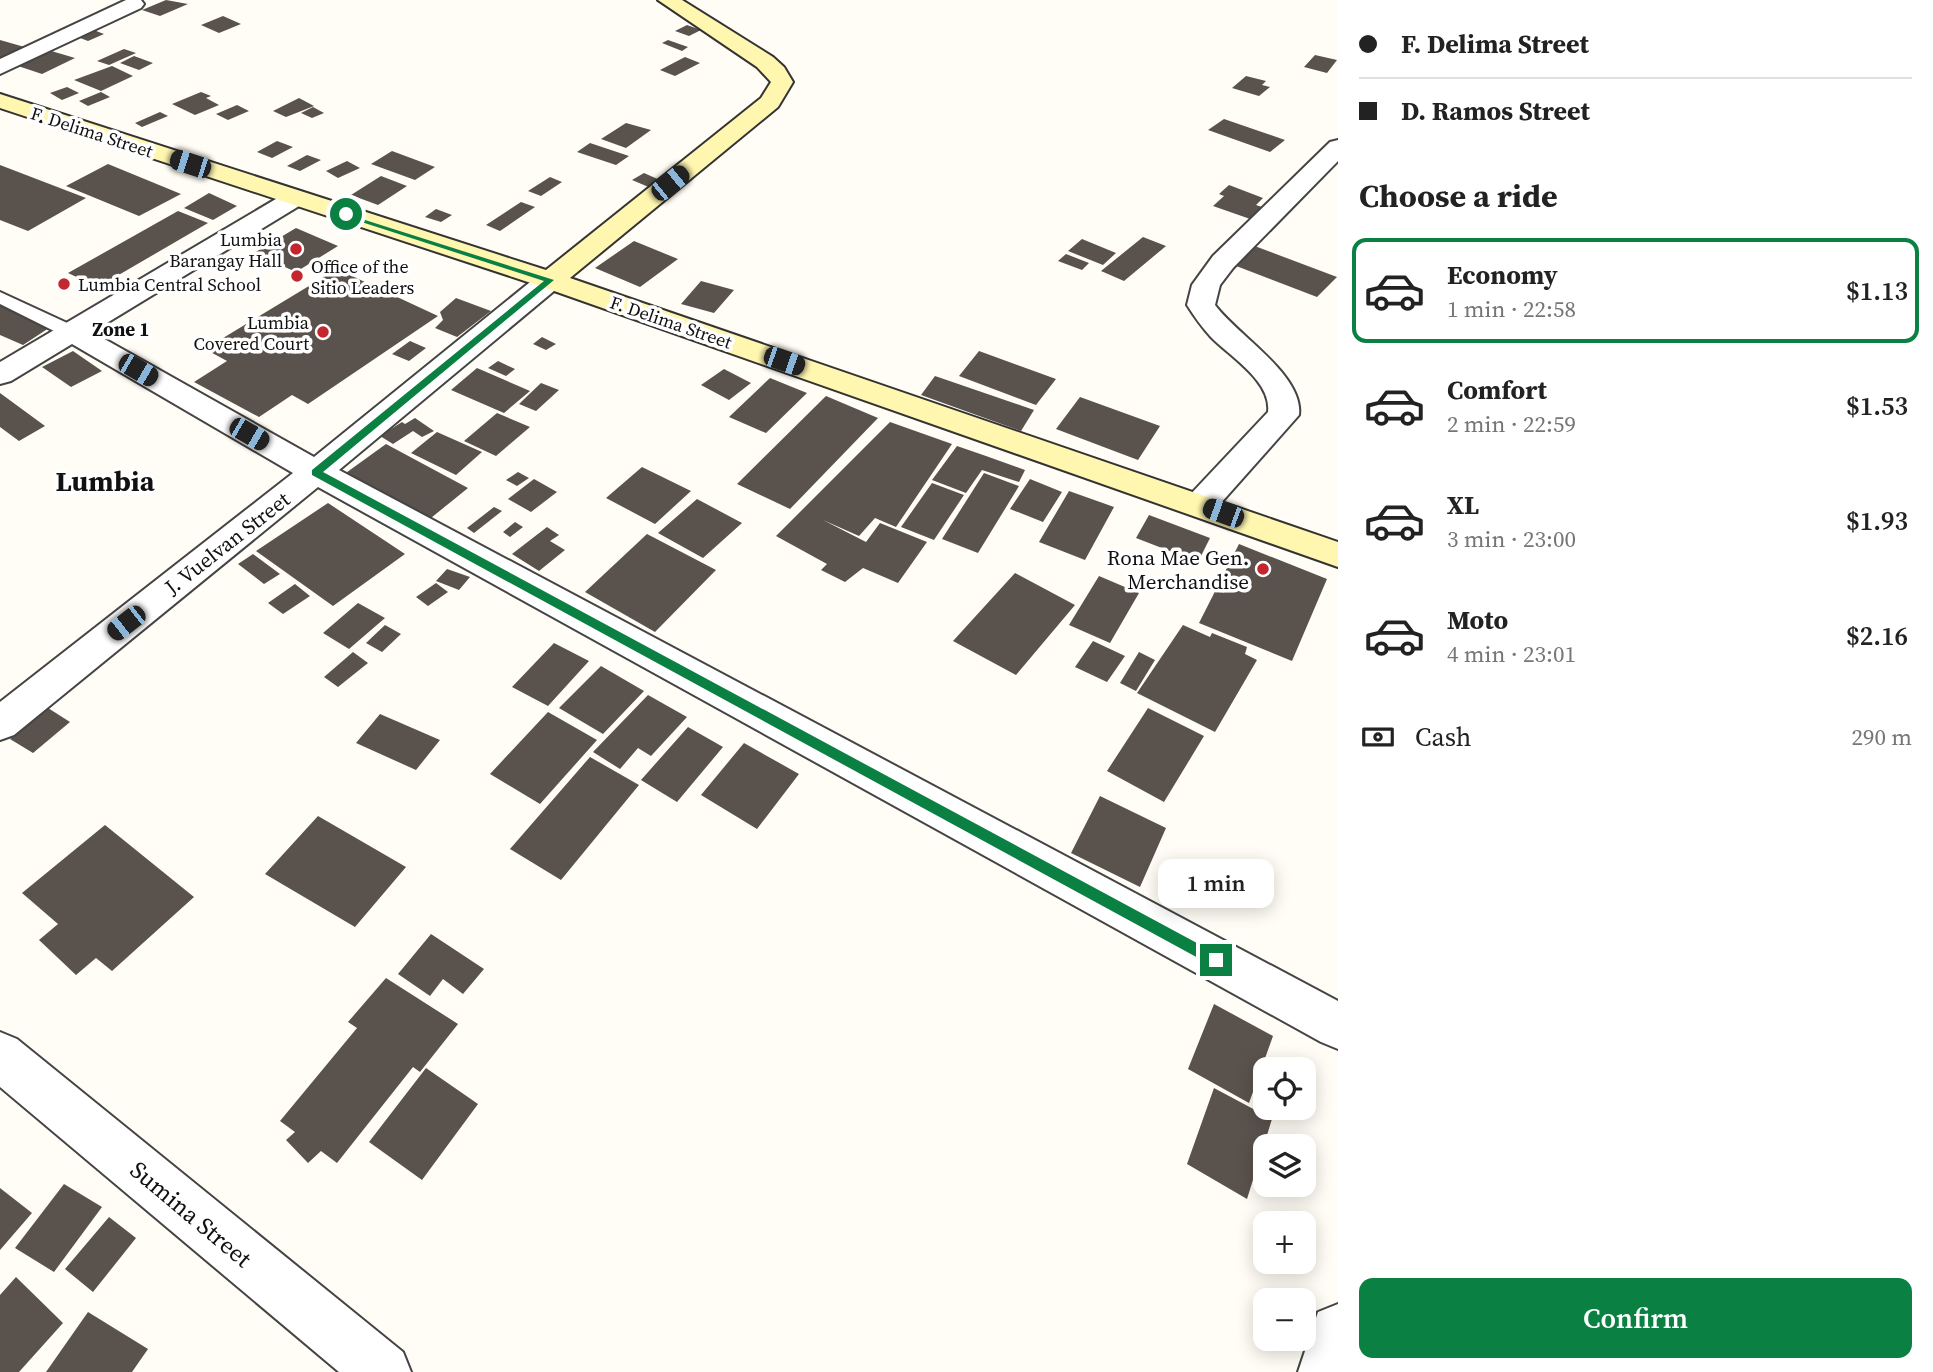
<!DOCTYPE html>
<html lang="en">
<head>
<meta charset="utf-8">
<style>
  :root { --surface:#fff; --page:#f6f6f6; --text:#222; --muted:#767676; --line:#e0e0e0; --accent:#0b8043 }
  body { margin:0; font-family:"Source Serif 4",serif; background:var(--page); color:var(--text); height:100vh; display:flex; flex-direction:column; font-size:26px; white-space:nowrap }
  * { box-sizing:border-box; margin:0 }
  p { font-size:23px; color:var(--muted) }
  .icon { flex:none; width:38px; height:38px; fill:none; stroke:currentColor; stroke-width:2; stroke-linecap:round; stroke-linejoin:round }
  .map { position:relative; flex:1; overflow:hidden }
  .drawer { display:flex; flex-direction:column; background:var(--surface); width:595px }
  .drawer>* { flex:none }
  .guide { display:grid; align-content:center; height:154px; padding:0 21px; background:var(--surface) }
  .fabs { position:absolute; left:1253px; top:1057px; display:grid; gap:14px }
  .fabs a { display:grid; place-items:center; width:63px; height:63px; border-radius:14px; background:var(--surface); box-shadow:0 4px 18px #0003; font-size:35px }
  .end { position:absolute; width:32px; height:32px; margin:-16px; border:9px solid #0b8043; background:#fff; box-shadow:0 0 0 4px #fff }
  .from { border-radius:50% }
  .bubble { position:absolute; height:49px; border-radius:14px; background:var(--surface); box-shadow:0 4px 18px #0003; font-size:23px; font-weight:600; line-height:49px; text-align:center }
  .car { position:absolute; width:21px; height:42px; margin:-21px -10px; border-radius:9px; box-shadow:0 0 5px 2px #0007; background:linear-gradient(#222 24%,#8ab4d8 0 40%,#222 0 76%,#8ab4d8 0 86%,#222 0) }
  .guide b { display:flex; align-items:center; gap:24px; height:66px; font-size:26px }
  .guide b+b { border-top:2px solid var(--line) }
  .guide i { width:18px; height:18px; background:var(--text) }
  ul { padding:0; list-style:none }
  li { display:flex; align-items:center; gap:21px; height:105px; margin:0 14px 10px; padding:0 7px; border:4px solid transparent; border-radius:14px }
  li div { flex:1 }
  li b { display:block; font-size:26px }
  li em { font-style:normal; font-weight:600 }
  li.selected { border-color:var(--accent) }
  li>.icon { width:63px; height:63px; stroke-width:1.5 }
  h2 { padding:0 21px; font-size:32px; line-height:84px }
  .pay { display:flex; align-items:center; gap:18px; height:77px; padding:0 21px; font-size:26px }
  .pay p { margin-inline-start:auto }
  .action { display:flex; gap:14px; margin-top:auto; padding:14px 21px }
  .action a { flex:1; height:80px; border-radius:14px; background:var(--accent); color:#fff; font-size:28px; font-weight:600; line-height:80px; text-align:center }
  main { display:flex; flex:1; min-height:0 }
  .map>svg:first-child { display:block }
  .building { fill:#5a524d }
  .lines { fill:none; stroke-linecap:round; stroke-linejoin:round }
  .lane-casing { stroke:#444; stroke-width:4 }
  .street-casing { stroke:#444; stroke-width:4 }
  .secondary-casing { stroke:#333; stroke-width:4 }
  .lane { fill:#fff; fill-rule:evenodd }
  .street { fill:#fff; fill-rule:evenodd }
  .secondary { fill:#fff6b0; fill-rule:evenodd }
  .route { fill:#0b8043 }
  .poi-dot { fill:#c4262e; stroke:#fff; stroke-width:2.5 }
  .labels { text-anchor:middle; dominant-baseline:central; stroke-width:7; stroke-linejoin:round; paint-order:stroke }
  .far-street-label { font-size:18px; fill:#111; stroke:#fff }
  .far-poi-label { font-size:18px; fill:#111; stroke:#fff; text-anchor:end }
  .far-neighbourhood-label { font-size:19px; font-weight:bold; fill:#111; stroke:#fff }
  .street-label { font-size:21px; fill:#111; stroke:#fff }
  .poi-label { font-size:21px; fill:#111; stroke:#fff; text-anchor:end }
  .near-street-label { font-size:24px; fill:#111; stroke:#fff }
  .district-label { font-size:28px; font-weight:bold; fill:#111; stroke:#fff }
</style>
</head>
<body>
<main>
<div class="map">
<svg width="1338" height="1372" viewBox="0 0 1338 1372">
  <rect width="100%" height="100%" fill="#fffdf5"/>
  <path class="building" d="M166 0 188 4 160 16 142 10Z
    M223 16 241 24 219 33 201 25Z
    M687 25 701 30 689 36 675 31Z
    M91 29 104 34 88 41 75 36Z
    M0 40 28 48 0 62Z
    M668 40 688 47 682 51 662 43Z
    M124 49 136 53 109 65 97 61Z
    M48 50 75 58 42 74 15 65Z
    M1315 55 1337 60 1327 73 1304 67Z
    M134 56 153 63 139 70 120 63Z
    M685 57 700 63 675 76 660 70Z
    M112 66 133 76 101 91 74 80Z
    M1246 76 1266 81 1262 85 1270 87 1259 96 1232 88Z
    M67 87 79 93 62 100 50 93Z
    M101 92 110 97 88 106 79 101Z
    M201 92 211 96 206 98 219 105 195 115 172 104Z
    M299 98 314 106 286 117 273 111Z
    M237 105 249 111 228 120 216 114Z
    M313 107 324 113 312 118 301 113Z
    M160 112 168 116 142 127 135 123Z
    M1224 119 1285 140 1270 152 1208 130Z
    M626 123 651 130 626 148 601 139Z
    M277 141 293 147 272 158 257 152Z
    M590 143 629 156 616 165 577 152Z
    M392 151 435 167 415 180 371 164Z
    M307 155 321 160 300 171 287 166Z
    M347 161 360 168 338 178 326 171Z
    M108 164 181 194 139 216 66 186Z
    M0 165 86 198 28 231 0 220Z
    M644 173 662 181 651 188 632 180Z
    M381 176 407 186 378 205 351 195Z
    M550 177 562 182 541 196 528 191Z
    M1229 185 1263 198 1256 205 1265 208 1253 220 1213 206 1224 196 1219 194Z
    M209 193 237 206 213 220 184 208Z
    M521 202 535 207 500 231 486 225Z
    M436 209 452 215 441 222 425 217Z
    M178 211 208 223 98 287 68 273Z
    M296 228 338 246 296 272 254 253Z
    M1143 237 1166 246 1124 281 1101 271Z
    M1082 239 1116 253 1103 265 1068 251Z
    M634 241 678 259 640 287 595 268Z
    M1252 245 1337 277 1317 297 1231 264Z
    M1066 254 1089 263 1082 270 1058 261Z
    M337 269 438 316 308 404 292 395 259 417 194 382 227 361 205 349Z
    M701 281 734 290 714 313 681 304Z
    M456 298 491 311 457 337 435 328 443 320 440 312Z
    M0 305 52 326 23 345 0 335Z
    M542 337 556 344 546 350 533 344Z
    M410 341 426 348 409 361 392 354Z
    M73 351 102 371 71 387 42 367Z
    M979 351 1056 379 1036 405 959 376Z
    M498 361 515 369 506 376 488 368Z
    M477 368 530 391 504 413 451 390Z
    M724 369 751 383 729 400 701 385Z
    M935 376 1034 410 1021 431 921 395Z
    M770 378 807 393 766 433 729 417Z
    M541 383 559 390 536 411 519 404Z
    M0 393 45 426 19 441 0 427Z
    M826 396 878 418 790 509 737 484Z
    M1080 397 1160 426 1138 460 1056 429Z
    M497 413 530 427 496 456 464 441Z
    M415 418 434 431 422 437 413 431 393 444 380 436 402 422 405 424Z
    M890 422 952 444 896 527 875 518 859 536 823 520 866 542 880 523 927 542 898 583 863 568 845 582 821 570 827 564 776 536Z
    M437 432 482 452 456 475 411 453Z
    M386 444 468 488 426 522 343 475Z
    M957 446 986 456 1025 470 1019 482 982 470 966 493 932 480Z
    M642 467 691 491 655 524 606 498Z
    M518 472 529 478 517 486 506 480Z
    M984 473 1019 486 978 553 942 539Z
    M534 479 557 492 531 512 508 499Z
    M1030 479 1062 492 1043 522 1010 509Z
    M932 483 964 495 934 540 901 527Z
    M1069 491 1114 507 1085 560 1039 542Z
    M697 499 742 523 703 558 658 533Z
    M328 503 405 554 333 606 256 551Z
    M494 507 502 511 474 533 467 528Z
    M1149 515 1210 538 1198 562 1136 538Z
    M515 522 523 527 510 537 503 532Z
    M547 527 559 535 550 541 565 550 539 571 512 554Z
    M647 534 716 570 655 632 585 592Z
    M1239 544 1327 579 1292 661 1199 623Z
    M253 554 280 574 264 584 238 564Z
    M447 569 470 577 459 590 436 581Z
    M1015 573 1075 605 1016 675 953 641Z
    M1099 576 1139 593 1110 643 1069 625Z
    M436 583 448 592 428 606 416 597Z
    M295 584 310 596 283 614 268 603Z
    M358 603 385 618 349 649 323 633Z
    M385 625 401 634 382 652 366 643Z
    M1183 625 1210 637 1212 633 1247 647 1245 654 1257 660 1215 732 1137 693Z
    M1093 641 1125 656 1107 682 1075 667Z
    M554 643 589 661 548 706 512 687Z
    M353 652 368 663 338 687 324 677Z
    M1139 652 1155 660 1136 691 1120 683Z
    M601 666 644 691 603 734 559 708Z
    M648 695 687 717 651 756 638 748 620 769 593 752Z
    M48 708 70 722 33 753 10 739Z
    M1148 708 1204 736 1164 802 1107 771Z
    M548 712 597 740 540 804 490 774Z
    M380 714 440 740 416 770 356 743Z
    M688 727 723 747 677 802 641 780Z
    M744 743 799 774 757 829 701 795Z
    M590 757 639 785 561 880 510 849Z
    M1100 796 1166 828 1140 887 1071 853Z
    M318 816 406 867 355 927 265 874Z
    M105 825 194 897 112 971 96 958 76 975 39 940 58 924 22 893Z
    M431 934 484 969 463 994 443 979 430 996 398 974Z
    M386 978 458 1024 420 1072 413 1067 337 1163 321 1151 308 1163 286 1140 295 1132 280 1121 357 1028 348 1022Z
    M1214 1004 1273 1036 1249 1103 1188 1069Z
    M426 1068 478 1104 422 1180 369 1142Z
    M1214 1088 1272 1119 1247 1199 1187 1164Z
    M64 1184 102 1207 54 1272 15 1248Z
    M0 1188 32 1213 0 1250Z
    M109 1217 136 1238 93 1292 65 1269Z
    M16 1277 63 1323 19 1372H0V1295Z
    M88 1312 148 1349 132 1372H46Z"/>
  <g class="lines">
    <g class="lane-casing">
      <path id="lane" d="M0 292 78 328 80 332 78 336H64L0 304Z"/>
    </g>
    <g class="street-casing">
      <path id="street" d="M126 0H141L144 4 141 8 0 74V59Z
        M1338 140V161L1233 268 1220 285 1215 305C1237 335 1304 375 1299 415L1212 513 1200 516 1188 513 1183 505 1188 497 1268 412C1272 381 1229 356 1210 336 1201 326 1194 316 1187 305L1192 285 1213 256 1330 142Z
        M295 190 304 193 308 198 304 203 92 332 314 457 540 274 550 272 560 274 564 280 560 286 339 470 1338 1001V1049L1321 1042 318 487 14 735 0 740V702L293 473 72 344 11 381 0 384V362L286 193Z
        M0 1032 17 1039 403 1352 411 1372H339L0 1087Z
        M1338 1304V1372H1298L1318 1312Z"/>
    </g>
    <g class="secondary-casing">
      <path id="secondary" d="M658 0H682L773 57 784 67 793 82 778 107 570 278 1338 542V567L540 286 0 108V94L546 270 761 98 771 82 757 67Z"/>
    </g>
    <use href="#lane" class="lane"/>
    <use href="#street" class="street"/>
    <use href="#secondary" class="secondary"/>
  </g>
  <path class="route" d="M343 213 554 280 323 472 1221 956V965H1211L312 475V470L544 281 343 216Z"/>
  <g class="poi-dot">
    <circle cx="296" cy="249" r="7"/>
    <circle cx="297" cy="276" r="7"/>
    <circle cx="64" cy="284" r="7"/>
    <circle cx="323" cy="332" r="7"/>
    <circle cx="1263" cy="569" r="7"/>
  </g>
  <g class="labels">
    <g class="far-street-label">
      <text transform="translate(92 132) rotate(18)">F. Delima Street</text>
      <text transform="translate(671 322) rotate(19)">F. Delima Street</text>
    </g>
    <g class="far-poi-label">
      <text x="282" y="239">Lumbia<tspan x="282" dy="21">Barangay Hall</tspan></text>
      <text x="311" y="266" text-anchor="start">Office of the<tspan x="311" dy="21">Sitio Leaders</tspan></text>
      <text x="78" y="284" text-anchor="start">Lumbia Central School</text>
      <text x="309" y="322">Lumbia<tspan x="309" dy="21">Covered Court</tspan></text>
    </g>
    <g class="far-neighbourhood-label">
      <text x="121" y="329">Zone 1</text>
    </g>
    <g class="street-label">
      <text transform="translate(227 543) rotate(-38)">J. Vuelvan Street</text>
    </g>
    <g class="poi-label">
      <text x="1249" y="557">Rona Mae Gen.<tspan x="1249" dy="24">Merchandise</tspan></text>
    </g>
    <g class="near-street-label">
      <text transform="translate(191 1214) rotate(40)">Sumina Street</text>
    </g>
    <g class="district-label">
      <text x="105" y="481">Lumbia</text>
    </g>
  </g>
</svg>
<div class="fabs">
<a><svg class="icon" aria-label="locate" viewBox="0 0 24 24"><circle cx="12" cy="12" r="6"/><path d="M12 2v4M12 18v4M2 12h4M18 12h4"/></svg></a>
<a><svg class="icon" aria-label="layers" viewBox="0 0 24 24"><path d="M12 4l9 5-9 5-9-5zM3 14l9 5 9-5"/></svg></a>
<a>+</a>
<a>−</a>
</div>
<i class="end from" style="left:346px;top:214px"></i>
<i class="end" style="left:1216px;top:960px"></i>
<div class="bubble" style="left:1158px;top:859px;width:116px">1 min</div>
<i class="car" style="left:190px;top:164px;rotate:288deg"></i>
<i class="car" style="left:670px;top:183px;rotate:51deg"></i>
<i class="car" style="left:784px;top:361px;rotate:109deg"></i>
<i class="car" style="left:138px;top:370px;rotate:120deg"></i>
<i class="car" style="left:249px;top:434px;rotate:120deg"></i>
<i class="car" style="left:1223px;top:513px;rotate:290deg"></i>
<i class="car" style="left:126px;top:623px;rotate:232deg"></i>
</div>
<section class="drawer">
<div class="guide">
<b><i class="from"></i>F. Delima Street</b>
<b><i></i>D. Ramos Street</b>
</div>
<h2>Choose a ride</h2>
<ul>
<li class="selected"><svg class="icon" aria-label="car" viewBox="0 0 24 24"><path d="M5 17H2v-5l4-1 3-4h7l3 4 3 1v5h-3M9 17h6M6 11h13"/><circle cx="7" cy="17" r="2"/><circle cx="17" cy="17" r="2"/></svg><div><b>Economy</b><p>1 min · 22:58</p></div><em>$1.13</em></li>
<li><svg class="icon" aria-label="car" viewBox="0 0 24 24"><path d="M5 17H2v-5l4-1 3-4h7l3 4 3 1v5h-3M9 17h6M6 11h13"/><circle cx="7" cy="17" r="2"/><circle cx="17" cy="17" r="2"/></svg><div><b>Comfort</b><p>2 min · 22:59</p></div><em>$1.53</em></li>
<li><svg class="icon" aria-label="car" viewBox="0 0 24 24"><path d="M5 17H2v-5l4-1 3-4h7l3 4 3 1v5h-3M9 17h6M6 11h13"/><circle cx="7" cy="17" r="2"/><circle cx="17" cy="17" r="2"/></svg><div><b>XL</b><p>3 min · 23:00</p></div><em>$1.93</em></li>
<li><svg class="icon" aria-label="car" viewBox="0 0 24 24"><path d="M5 17H2v-5l4-1 3-4h7l3 4 3 1v5h-3M9 17h6M6 11h13"/><circle cx="7" cy="17" r="2"/><circle cx="17" cy="17" r="2"/></svg><div><b>Moto</b><p>4 min · 23:01</p></div><em>$2.16</em></li>
</ul>
<div class="pay"><svg class="icon" aria-label="cash" viewBox="0 0 24 24"><path d="M3 7h18v10H3z"/><circle cx="12" cy="12" r="2"/></svg>Cash<p>290 m</p></div>
<div class="action"><a>Confirm</a></div>
</section>
</main>
</body>
</html>
